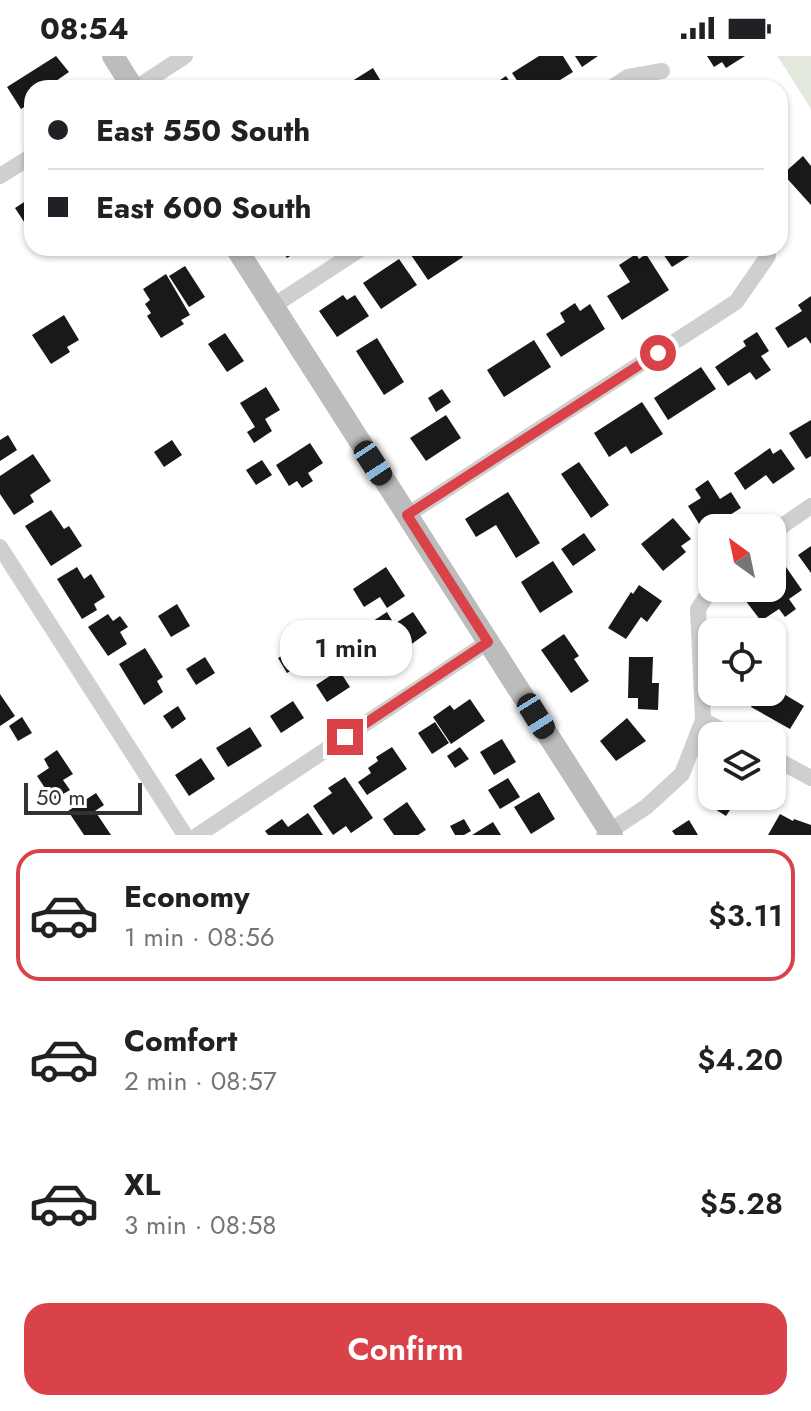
<!DOCTYPE html>
<html lang="en">
<head>
<meta charset="utf-8">
<style>
  :root { --surface:#fff; --page:#f6f6f6; --text:#202124; --muted:#757577; --line:#e0e0e0; --accent:#da424a }
  body { margin:0; font-family:Jost,sans-serif; background:var(--page); color:var(--text); height:100vh; display:flex; flex-direction:column; font-size:30px; white-space:nowrap }
  * { box-sizing:border-box; margin:0 }
  p { font-size:26px; color:var(--muted) }
  .icon { flex:none; width:44px; height:44px; fill:none; stroke:currentColor; stroke-width:2; stroke-linecap:round; stroke-linejoin:round }
  .map { position:relative; height:779px; overflow:hidden }
  .panel { display:flex; flex-direction:column; background:var(--surface); flex:1 }
  .panel>* { flex:none }
  .top-card { position:absolute; left:24px; top:24px; width:764px; height:176px; border-radius:24px; box-shadow:0 2px 6px #0004; display:grid; align-content:center; height:176px; padding:0 24px; background:var(--surface) }
  .needle { width:52px; rotate:327deg }
  .tools { position:absolute; left:698px; top:458px; display:grid; gap:16px }
  .tools a { display:grid; place-items:center; width:88px; height:88px; border-radius:16px; background:var(--surface); box-shadow:0 2px 6px #0004; font-size:40px }
  .scale { position:absolute; left:24px; bottom:20px; width:118px; box-sizing:border-box; padding-left:8px; border:4px solid #323232; border-top:0; font-size:22px; line-height:28px; white-space:nowrap; color:#323232; -webkit-text-stroke:6px #fff; paint-order:stroke }
  .end { position:absolute; width:36px; height:36px; margin:-18px; border:10px solid #da424a; background:#fff; box-shadow:0 0 0 4px #fff }
  .from { border-radius:50% }
  .bubble { position:absolute; height:56px; border-radius:24px; background:var(--surface); box-shadow:0 2px 6px #0004; font-size:26px; font-weight:600; line-height:56px; text-align:center }
  .car { position:absolute; width:24px; height:48px; margin:-24px -12px; border-radius:10px; box-shadow:0 0 6px 2px #0007; background:linear-gradient(#222 24%,#8ab4d8 0 40%,#222 0 76%,#8ab4d8 0 86%,#222 0) }
  .top-card b { display:flex; align-items:center; gap:28px; height:76px; font-size:30px }
  .top-card b+b { border-top:2px solid var(--line) }
  .top-card i { width:20px; height:20px; background:var(--text) }
  ul { padding:14px 0 0; list-style:none }
  li { display:flex; align-items:center; gap:24px; height:132px; margin:0 16px 12px; padding:0 8px; border:4px solid transparent; border-radius:24px }
  li div { flex:1 }
  li b { display:block; font-size:30px }
  li em { font-style:normal; font-weight:600 }
  li.active { border-color:var(--accent) }
  li>.icon { width:72px; height:72px; stroke-width:1.5 }
  .button { display:flex; gap:16px; margin-top:auto; padding:16px 24px }
  .button a { flex:1; height:92px; border-radius:24px; background:var(--accent); color:#fff; font-size:32px; font-weight:600; line-height:92px; text-align:center }
  .status { display:flex; justify-content:space-between; align-items:center; height:56px; padding:0 40px; background:var(--surface); direction:ltr }
  .status svg { height:22px; fill:currentColor }
  .map>svg:first-child { display:block }
  .green { fill:#e2e8dc }
  .building { fill:#191919 }
  .lines { fill:none; stroke-linecap:round; stroke-linejoin:round }
  .street { stroke:#cfcfcf; stroke-width:16 }
  .secondary { stroke:#bcbcbc; stroke-width:22 }
  .route { stroke:#da424a; stroke-width:10 }
</style>
</head>
<body>
<div class="status"><b>08:54</b><svg viewBox="0 0 49 12"><path d="M0 12V9h3v3zM5 12V6h3v6zM10 12V3h3v9zM15 12V0h3v12zM26 1h20v11H26zM47 4h2v5h-2z"/></svg></div>
<div class="map">
<svg width="811" height="779" viewBox="0 0 811 779">
  <rect width="100%" height="100%" fill="#fff"/>
  <path class="green" d="M777 0H811V53L782 7Z"/>
  <path class="building" d="M56 0 69 16 56 25 59 29 55 32H32V46L21 53 7 31Z
    M539 0H563L573 16 547 32H522L512 17Z
    M575 0H598L582 11Z
    M707 0H745L726 12 722 6 714 11Z
    M373 12 385 32H341Z
    M506 20 514 32H488Z
    M230 24 236 32H209L218 26 220 30Z
    M803 100 811 110V149L783 118Z
    M32 141V178L15 152Z
    M281 192H303L287 202Z
    M414 192H457L463 201 428 224 409 196Z
    M659 192H702L672 211Z
    M636 198 639 203 646 198 669 234 622 264 607 240 630 226 619 209Z
    M399 203 417 229 381 253 363 227Z
    M185 210 205 241 189 251 169 220Z
    M166 218 190 259 181 264 184 268 161 282 147 260 151 257 145 248 150 244 143 233Z
    M343 239 347 244 355 239 369 260 337 281 319 255Z
    M811 240V288L806 281 788 292 775 272 802 255 798 249Z
    M575 247 580 255 590 248 605 273 561 301 546 278 565 266 560 257Z
    M64 259 79 284 67 291 70 296 51 308 32 279Z
    M757 276 769 295 761 300 771 314 756 324 750 316 728 330 715 311 746 290 743 285Z
    M225 277 244 305 227 316 208 288Z
    M377 282 404 326 384 339 356 295Z
    M534 284 551 311 504 341 487 314Z
    M701 311 716 333 668 364 654 342Z
    M266 331 280 354 265 363 272 375 254 387 247 376 255 371 240 347Z
    M442 333 451 346 436 356 428 342Z
    M642 346 663 378 631 398 626 390 609 401 594 377Z
    M446 359 461 382 426 405 410 382Z
    M811 364V400L806 403 789 377Z
    M8 379 17 394 0 405V384Z
    M172 384 182 399 164 411 154 396Z
    M310 387 323 407 308 417 313 425 302 432 297 425 289 430 276 409Z
    M770 392 773 398 781 393 795 413 773 428 766 419 745 434 734 417Z
    M33 398 51 425 30 439 34 446 14 459 0 438V420Z
    M262 404 272 419 256 429 246 414Z
    M579 406 609 449 591 462 561 418Z
    M708 424 720 443 731 436 741 452 717 467 715 462 701 471 688 450 701 442 695 433Z
    M508 436 540 487 516 502 496 469 476 481 465 463Z
    M51 454 64 473 69 470 82 490 51 510 25 470Z
    M673 462 691 483 681 490 686 496 663 515 641 488Z
    M584 477 596 494 573 510 561 493Z
    M811 490V517L798 499Z
    M553 505 573 536 540 557 521 526Z
    M77 511 84 523 91 518 105 541 94 548 97 554 82 563 57 523Z
    M386 511 405 540 387 552 380 541 364 551 353 533Z
    M786 511 802 534 789 543 796 553 785 561 779 553 761 565 742 540 753 532H772V522Z
    M639 529 662 545 647 566 641 561 626 583 608 572 631 536 633 538Z
    M177 548 190 570 171 581 158 560Z
    M387 556 394 568 413 556 427 577 406 592 395 575 380 584 370 567Z
    M108 558 113 565 120 560 128 571 120 576 127 588 108 600 88 571Z
    M564 578 579 600 574 603 589 625 571 637 541 594Z
    M145 592 163 621 157 625 163 636 144 649 119 608Z
    M293 593 302 608 287 617 278 602Z
    M205 601 215 617 196 629 186 613Z
    M629 601H653L652 627H659L658 654 638 653V642H628Z
    M339 614 350 631 327 646 316 629Z
    M772 631 804 650 790 673 751 651 757 641 763 645 769 636H772Z
    M0 638 15 660 0 670Z
    M470 643 485 665 451 688 433 661 450 649 454 654Z
    M293 645 304 662 281 677 270 660Z
    M178 650 186 663 172 673 163 660Z
    M22 661 32 677 18 685 9 670Z
    M627 662 646 685 616 705 600 685Z
    M435 666 449 687 432 698 418 677Z
    M250 671 262 690 228 711 216 692Z
    M502 683 516 706 494 719 480 696Z
    M392 691 407 713 367 739 358 726 371 717 368 712 378 705 376 701Z
    M460 691 469 703 455 712 447 700Z
    M57 694 73 718 63 724 70 734 53 744 37 720 49 712 44 703Z
    M201 702 215 723 189 740 175 719Z
    M345 721 373 762 351 777 346 770 333 779 313 750 332 737 328 732Z
    M508 722 520 741 500 753 488 734Z
    M712 722V740H739L726 760 699 743Z
    M539 736 555 763 531 778 514 751Z
    M96 737 104 749 95 755 111 779H84L68 755Z
    M407 746 426 774 418 779H394L383 763Z
    M308 757 323 779H268L265 775 282 763 288 771Z
    M780 758 793 765 794 763 811 769V779H768Z
    M464 763 471 775 464 779H455L450 770Z
    M689 764 698 779H675L672 775Z
    M493 766 501 779H472Z"/>
  <g class="lines">
    <path class="street" d="M136 32 185 0
      M611 32 628 21 662 15
      M0 120 32 100
      M273 250 362 192
      M407 459 736 246 768 200
      M772 477 811 450
      M0 491 185 779
      M703 664 733 680
      M772 701 811 722
      M198 779 488 586
      M604 779 646 751 682 718 703 664 698 553 712 532"/>
    <path class="secondary" d="M113 0 133 32
      M236 192 612 779"/>
  </g>
  <g class="lines">
    <path class="route" d="M345 681 488 586 407 459 658 297"/>
  </g>
</svg>
<div class="tools">
<a><svg class="needle" viewBox="-14 -14 28 28"><path d="M0-13l5 13h-10z" fill="#e53935"/><path d="M0 13l5-13h-10z" fill="#757577"/></svg></a>
<a><svg class="icon" aria-label="locate" viewBox="0 0 24 24"><circle cx="12" cy="12" r="6"/><path d="M12 2v4M12 18v4M2 12h4M18 12h4"/></svg></a>
<a><svg class="icon" aria-label="layers" viewBox="0 0 24 24"><path d="M12 4l9 5-9 5-9-5zM3 14l9 5 9-5"/></svg></a>
</div>
<div class="scale">50 m</div>
<i class="end from" style="left:658px;top:297px"></i>
<i class="end" style="left:345px;top:681px"></i>
<div class="bubble" style="left:280px;top:564px;width:132px">1 min</div>
<i class="car" style="left:373px;top:407px;rotate:147deg"></i>
<i class="car" style="left:536px;top:660px;rotate:148deg"></i>
<div class="top-card">
<b><i class="from"></i>East 550 South</b>
<b><i></i>East 600 South</b>
</div>
</div>
<section class="panel">
<ul>
<li class="active"><svg class="icon" aria-label="car" viewBox="0 0 24 24"><path d="M5 17H2v-5l4-1 3-4h7l3 4 3 1v5h-3M9 17h6M6 11h13"/><circle cx="7" cy="17" r="2"/><circle cx="17" cy="17" r="2"/></svg><div><b>Economy</b><p>1 min · 08:56</p></div><em>$3.11</em></li>
<li><svg class="icon" aria-label="car" viewBox="0 0 24 24"><path d="M5 17H2v-5l4-1 3-4h7l3 4 3 1v5h-3M9 17h6M6 11h13"/><circle cx="7" cy="17" r="2"/><circle cx="17" cy="17" r="2"/></svg><div><b>Comfort</b><p>2 min · 08:57</p></div><em>$4.20</em></li>
<li><svg class="icon" aria-label="car" viewBox="0 0 24 24"><path d="M5 17H2v-5l4-1 3-4h7l3 4 3 1v5h-3M9 17h6M6 11h13"/><circle cx="7" cy="17" r="2"/><circle cx="17" cy="17" r="2"/></svg><div><b>XL</b><p>3 min · 08:58</p></div><em>$5.28</em></li>
</ul>
<div class="button"><a>Confirm</a></div>
</section>
</body>
</html>
